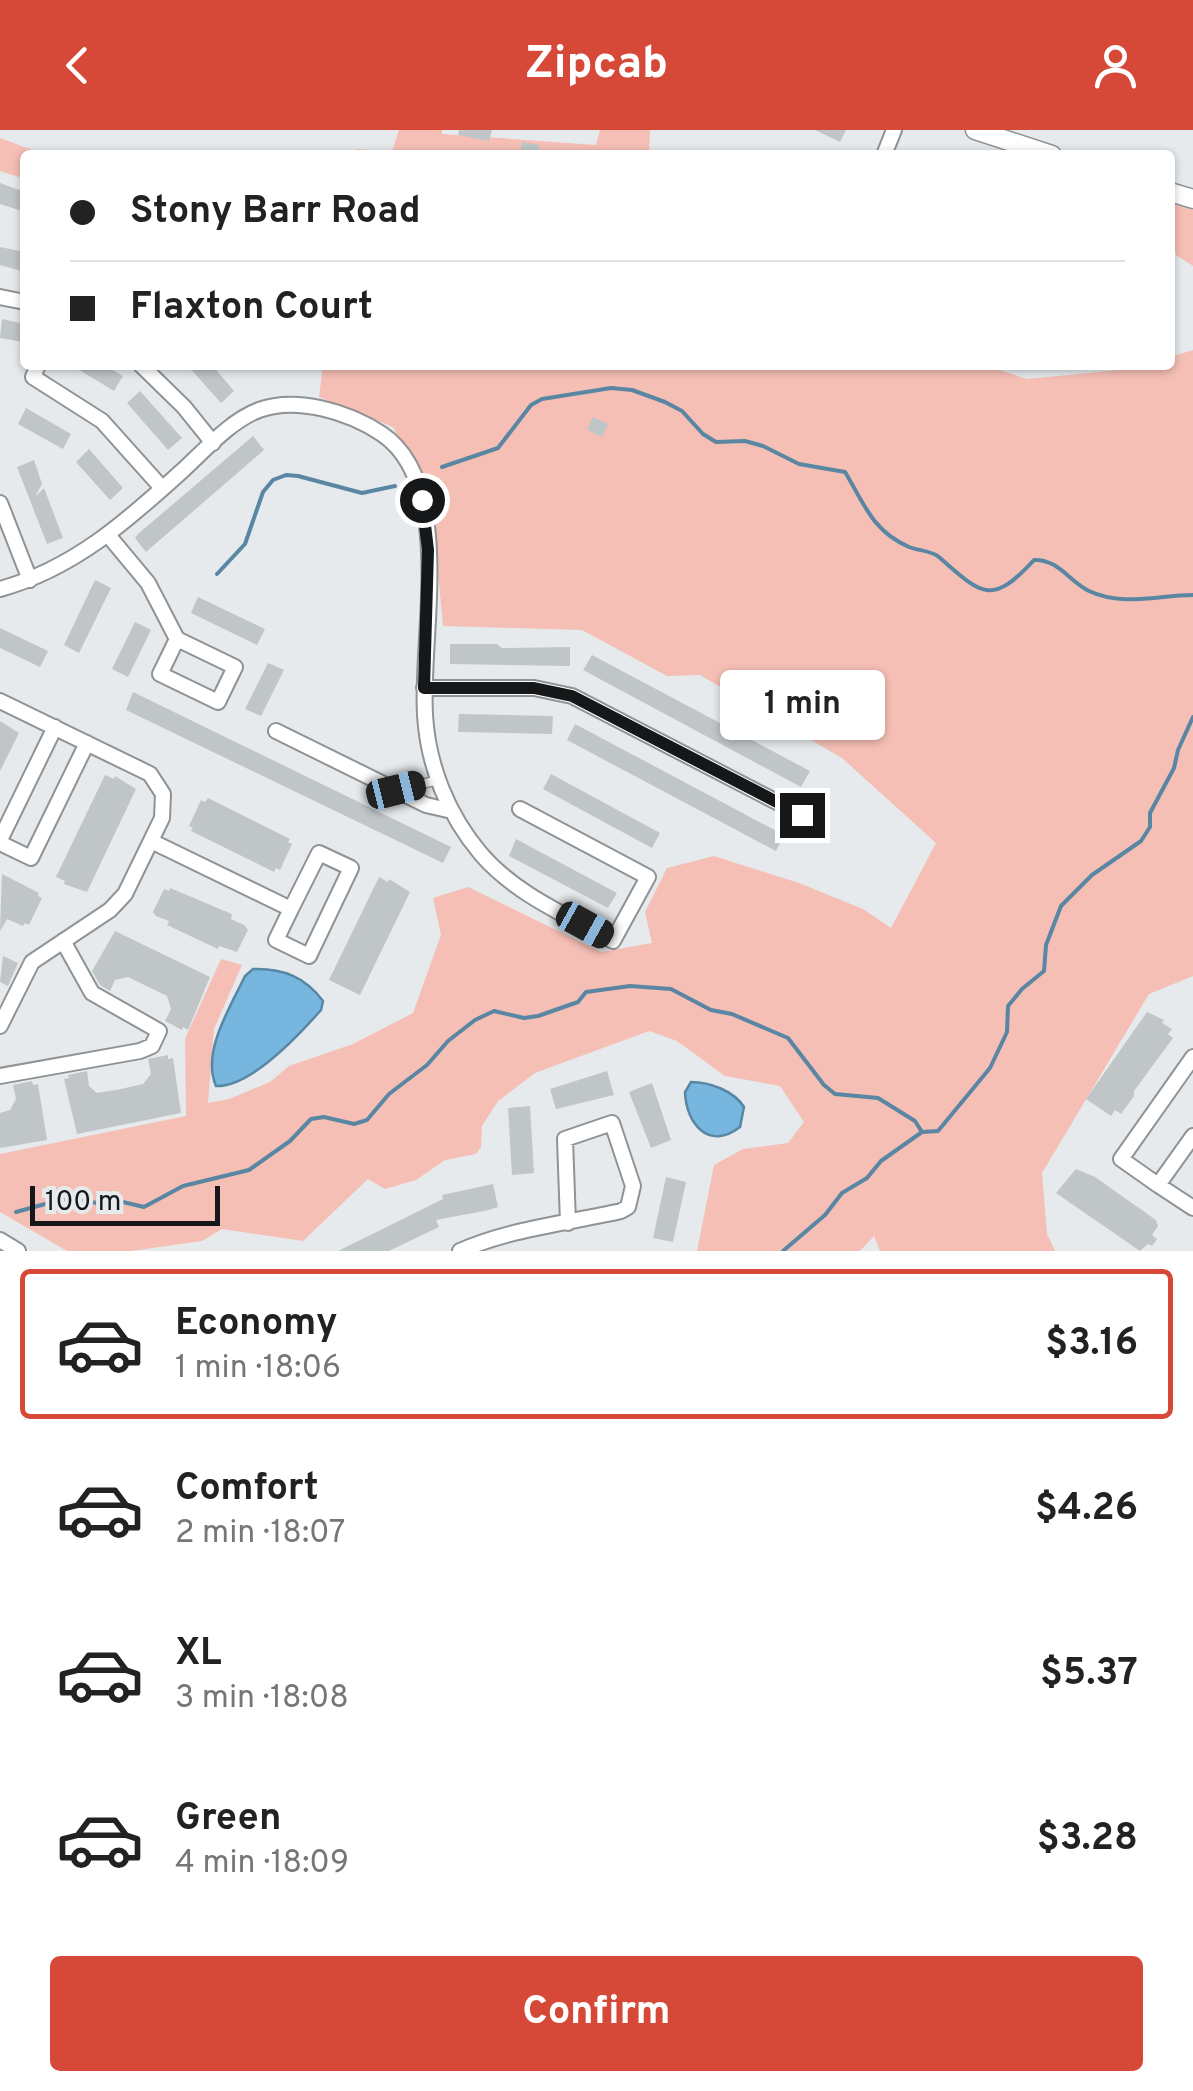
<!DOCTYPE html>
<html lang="en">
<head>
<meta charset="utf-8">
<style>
  :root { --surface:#fff; --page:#f2f2f2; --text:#222; --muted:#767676; --line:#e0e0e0; --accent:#d64938 }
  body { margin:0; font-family:Overpass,sans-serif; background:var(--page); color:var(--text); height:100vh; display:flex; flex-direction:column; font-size:38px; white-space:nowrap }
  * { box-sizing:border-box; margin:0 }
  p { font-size:32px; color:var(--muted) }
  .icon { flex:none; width:55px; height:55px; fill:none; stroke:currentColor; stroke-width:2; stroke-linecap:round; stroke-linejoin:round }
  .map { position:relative; height:1121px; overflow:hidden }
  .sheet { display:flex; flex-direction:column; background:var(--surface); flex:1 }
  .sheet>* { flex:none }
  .top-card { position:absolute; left:20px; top:20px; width:1155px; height:220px; border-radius:10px; box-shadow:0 2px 8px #0004; display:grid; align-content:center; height:220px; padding:0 50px; background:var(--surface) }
  .scale { position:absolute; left:30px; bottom:25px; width:190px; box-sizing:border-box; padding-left:10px; border:5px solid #151718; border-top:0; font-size:28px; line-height:35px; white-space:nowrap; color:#151718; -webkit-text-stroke:8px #e6eaed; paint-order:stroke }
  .end { position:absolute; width:45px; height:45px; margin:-22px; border:12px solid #151718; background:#fff; box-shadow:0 0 0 5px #fff }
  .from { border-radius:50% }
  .bubble { position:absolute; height:70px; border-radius:10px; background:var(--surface); box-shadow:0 2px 8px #0004; font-size:32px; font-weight:700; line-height:70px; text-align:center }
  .car { position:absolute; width:30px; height:60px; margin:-30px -15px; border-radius:12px; box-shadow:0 0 8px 2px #0007; background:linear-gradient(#222 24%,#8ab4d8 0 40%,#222 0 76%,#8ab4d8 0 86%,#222 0) }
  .top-card b { display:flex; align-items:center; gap:35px; height:95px; font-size:38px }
  .top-card b+b { border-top:2px solid var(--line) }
  .top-card i { width:25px; height:25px; background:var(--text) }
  ul { padding:18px 0 0; list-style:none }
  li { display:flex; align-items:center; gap:30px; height:150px; margin:0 20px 15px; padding:0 30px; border:5px solid transparent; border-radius:10px }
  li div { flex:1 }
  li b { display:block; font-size:38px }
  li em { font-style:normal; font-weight:700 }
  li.active { border-color:var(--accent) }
  li>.icon { width:90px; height:90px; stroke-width:1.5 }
  .cta { display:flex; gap:20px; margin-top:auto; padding:20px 50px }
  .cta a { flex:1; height:115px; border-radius:10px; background:var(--accent); color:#fff; font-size:40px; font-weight:700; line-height:115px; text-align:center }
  header { display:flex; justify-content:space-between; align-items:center; height:130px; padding:0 50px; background:var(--accent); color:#fff; font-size:45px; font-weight:700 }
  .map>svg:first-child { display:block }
  .green { fill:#f6bfb5 }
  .water { fill:#76b6df; stroke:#5986a3; stroke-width:2.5 }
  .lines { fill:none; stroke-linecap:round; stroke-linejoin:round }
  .stream { stroke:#5986a3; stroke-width:4 }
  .building { fill:#c0c5c8 }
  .service-casing { stroke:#8f9396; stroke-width:11 }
  .minor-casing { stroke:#8f9396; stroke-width:18 }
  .tertiary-casing { stroke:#8f9396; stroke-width:21 }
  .service { stroke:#fff; stroke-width:8 }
  .minor { stroke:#fff; stroke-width:14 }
  .tertiary { stroke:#fff; stroke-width:18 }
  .route { stroke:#151718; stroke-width:12 }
</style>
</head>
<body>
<header><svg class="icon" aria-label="back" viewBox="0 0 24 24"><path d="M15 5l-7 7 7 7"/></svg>Zipcab<svg class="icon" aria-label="person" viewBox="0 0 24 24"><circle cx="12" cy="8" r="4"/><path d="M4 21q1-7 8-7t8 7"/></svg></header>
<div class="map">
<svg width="1193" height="1121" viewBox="0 0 1193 1121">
  <rect width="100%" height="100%" fill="#e6eaed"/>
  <path class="green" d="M399 0H442V4L596 15 600 0H650L649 25H358L357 19 392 22Z
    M0 8 46 25H25V49L0 41Z
    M1170 73 1193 80V136L1176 125 1170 96Z
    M1193 220V846L1149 864 1042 1043 1047 1104 1055 1121H880L874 1106 860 1121H697L714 1035 743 1019 788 1013 804 992 780 956 725 946 677 911 649 901 535 943 498 971 482 996 481 1017 476 1024 445 1030 416 1050 385 1059 368 1049 303 1111 222 1099 202 1111 131 1121H67L0 1082V1024L186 986 185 909 221 829 242 835 214 899 208 973 229 969 270 952 289 936 353 914 413 883 441 805 433 768 468 757 601 822 652 813 645 782 667 738 714 726 799 753 863 779 891 798 936 713 842 628 700 545 667 546 582 500 443 496 431 368 393 297 319 267 323 235H984L1027 249 1170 235V227Z"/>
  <path class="water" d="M253 839C283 838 305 847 323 871L321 880C299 905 251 957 216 956 201 922 231 876 245 846Z
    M691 952C710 952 734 961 744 977L740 997C709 1021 686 994 685 962Z"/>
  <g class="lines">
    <path class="stream" d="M442 337 498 318 531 275 542 269 611 258 632 260 665 272 682 281 703 304 716 312 745 311 763 316 799 334 845 342C864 373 872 401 909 417 919 421 930 420 939 427 981 464 991 477 1034 430 1058 429 1069 451 1089 461 1123 477 1158 465 1193 465
      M217 444 245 414 263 362 273 350 286 345 298 346 362 363 395 356
      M16 1082 67 1068 97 1073 106 1068 144 1077 183 1056 249 1040 290 1011 311 989 324 987 354 994 367 990 389 964 427 935 448 911 475 890 494 881 524 888 538 886 578 872 586 862 630 856 671 859 711 880 732 884 788 908 824 955 835 964 878 968 915 991 922 1002 938 1001 990 938 1007 902 1008 876 1022 859 1044 841 1046 815 1061 776 1092 745 1141 711 1150 697V683L1174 638 1178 620 1193 587
      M783 1121 825 1085 842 1063 867 1048 881 1031 922 1002"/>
  </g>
  <path class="building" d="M459 0H492L489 11 458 5Z
    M815 0H846L840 12Z
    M522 12 540 15 538 25H520Z
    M0 53 25 62V82L0 74Z
    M0 117 25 122V142L0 135Z
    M2 189 25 194 23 212 0 208Z
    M71 235H105L123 246 114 261Z
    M187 235H212L234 261 221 273Z
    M140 261 182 308 168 320 127 273Z
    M26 278 71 304 63 319 18 294Z
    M593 287 608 294 602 307 587 300Z
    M253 306 264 320 146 422 135 408 138 404Z
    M89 319 123 358 110 370 76 332Z
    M34 330 42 354 35 367 44 358 63 408 47 414 17 337Z
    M95 450 111 458 79 523 64 515Z
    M198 467 265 499 257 515 191 483Z
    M135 492 151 500 128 547 112 539Z
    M0 498 48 521 40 537 0 518Z
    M450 514H497L502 518 570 517V536L450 534Z
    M592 525 810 641 801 657 583 540Z
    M268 533 284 540 261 586 245 579Z
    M133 562 451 717 443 733 126 580Z
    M459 584 553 586 552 604 458 602Z
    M0 591 19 603 0 641Z
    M575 594 784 705 776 721 567 610Z
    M551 644 660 703 652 718 543 659Z
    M105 645 114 649 115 646 136 659 87 762 64 754 65 751 56 747Z
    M208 668 290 709 288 712 292 714 280 740 276 738 274 742 191 701 193 698 189 696 201 670 205 672Z
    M516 709 617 763 608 778 509 726Z
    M2 744 39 763 38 766 42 768 29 795 25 793 23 796 7 789 0 801Z
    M379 747 388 752 389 749 410 762 360 865 329 850Z
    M170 758 232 784 231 789 244 795 248 800 237 822 219 816 218 819 167 795 169 791 156 786 153 782 164 759 169 761Z
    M115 801 210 847 188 900 183 897 182 900 165 891 171 879 167 866 128 847 115 850 110 861 100 855 92 841Z
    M3 826 18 833 8 856 0 852Z
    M1147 882 1164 890 1162 893 1172 899 1168 904 1173 908 1134 961V966L1121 984 1115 980 1111 986 1086 969Z
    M168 925V929L173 928 181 983 77 1004 64 949 69 948 68 945 87 941 89 956 97 963 121 959 143 954 151 944 148 929Z
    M607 941 614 965 556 979 550 959Z
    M32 951 33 955 38 954 47 1010 0 1018V983L10 980 16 969 13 955Z
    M652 953 671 1010 651 1018 629 962Z
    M530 976 534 1043 512 1045 508 978Z
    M1076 1039 1095 1047 1156 1090 1158 1096 1152 1105 1157 1109 1152 1116 1148 1114 1140 1121 1056 1063Z
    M666 1047 686 1052 673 1112 653 1108Z
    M493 1054 498 1077 489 1080 436 1090 439 1097 389 1121H338L443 1069 442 1065Z"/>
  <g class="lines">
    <g class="service-casing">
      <path id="service" d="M398 660 438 650"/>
    </g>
    <g class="minor-casing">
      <path id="minor" d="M884 25 894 0
        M0 167 25 172
        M38 235 33 247 102 291 162 358
        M141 235 184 277 213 313
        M0 373 30 450
        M108 405 148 453 177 509 235 537 218 572 160 544 177 509
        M0 459C73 439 127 391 182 341 205 320 230 291 259 280 297 266 349 282 382 304 456 354 420 507 425 585 428 636 448 685 481 724 515 764 568 786 613 811L648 747 520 679
        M424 558H534L572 566 802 685
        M0 571 150 644 163 664 162 688 125 764 110 780 32 832 0 896
        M276 601 426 675 452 681
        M0 710 55 597
        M151 711 291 779 276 810 309 826 351 738 319 723 291 779
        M0 713 31 728 87 613
        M1193 927 1121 1029 1158 1055 1193 1006
        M0 946 140 921 152 916 159 901 92 863 63 811
        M1158 1055 1193 1078
        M0 1110 18 1121
        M460 1121C509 1099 568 1093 621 1081L628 1077 633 1056 612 993 565 1009 568 1093"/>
    </g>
    <g class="tertiary-casing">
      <path id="tertiary" d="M975 0 1052 25
        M1170 62 1193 69"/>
    </g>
    <use href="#service" class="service"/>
    <use href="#minor" class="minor"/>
    <use href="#tertiary" class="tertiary"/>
  </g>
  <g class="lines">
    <path class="route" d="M422 370 428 420 424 558H534L572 566 802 685"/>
  </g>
</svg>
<div class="scale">100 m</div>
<i class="end from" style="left:422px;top:370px"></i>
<i class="end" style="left:802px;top:685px"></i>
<div class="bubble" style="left:720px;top:540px;width:165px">1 min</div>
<i class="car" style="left:396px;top:660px;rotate:76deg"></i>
<i class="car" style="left:585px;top:795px;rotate:119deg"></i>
<div class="top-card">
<b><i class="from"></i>Stony Barr Road</b>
<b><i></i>Flaxton Court</b>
</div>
</div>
<section class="sheet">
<ul>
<li class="active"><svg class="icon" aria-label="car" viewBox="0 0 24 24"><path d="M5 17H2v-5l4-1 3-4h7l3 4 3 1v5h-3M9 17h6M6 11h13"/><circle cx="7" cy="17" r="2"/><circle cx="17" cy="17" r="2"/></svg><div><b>Economy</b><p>1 min · 18:06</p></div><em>$3.16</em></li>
<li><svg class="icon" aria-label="car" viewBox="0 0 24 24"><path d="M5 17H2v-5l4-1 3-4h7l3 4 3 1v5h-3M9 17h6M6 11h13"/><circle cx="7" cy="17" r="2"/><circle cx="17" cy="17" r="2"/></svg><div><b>Comfort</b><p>2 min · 18:07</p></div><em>$4.26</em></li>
<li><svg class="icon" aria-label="car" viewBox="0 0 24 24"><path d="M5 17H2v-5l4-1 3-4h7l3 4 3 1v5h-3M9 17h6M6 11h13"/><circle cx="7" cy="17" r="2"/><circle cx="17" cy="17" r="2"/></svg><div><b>XL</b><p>3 min · 18:08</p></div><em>$5.37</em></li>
<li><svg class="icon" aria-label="car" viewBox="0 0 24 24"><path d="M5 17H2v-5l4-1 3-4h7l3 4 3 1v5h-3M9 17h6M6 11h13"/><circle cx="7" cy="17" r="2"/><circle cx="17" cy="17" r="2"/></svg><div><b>Green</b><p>4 min · 18:09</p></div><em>$3.28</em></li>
</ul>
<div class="cta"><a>Confirm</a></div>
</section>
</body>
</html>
